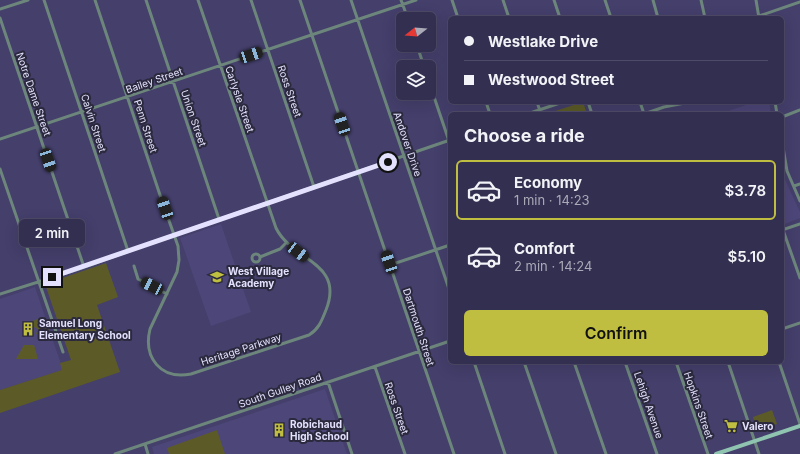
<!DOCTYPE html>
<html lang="en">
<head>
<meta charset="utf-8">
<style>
  :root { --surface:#332f50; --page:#3e3b5a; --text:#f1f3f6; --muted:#a9a9b7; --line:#4e4a67; --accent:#c0be41 }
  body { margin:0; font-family:Inter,sans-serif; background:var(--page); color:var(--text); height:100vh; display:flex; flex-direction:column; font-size:15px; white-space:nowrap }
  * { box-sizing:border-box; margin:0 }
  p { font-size:13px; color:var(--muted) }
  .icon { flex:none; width:22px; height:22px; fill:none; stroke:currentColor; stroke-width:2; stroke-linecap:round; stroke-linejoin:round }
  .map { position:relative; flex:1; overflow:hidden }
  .side { position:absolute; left:448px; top:112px; width:336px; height:252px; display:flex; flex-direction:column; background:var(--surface); border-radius:6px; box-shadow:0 4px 16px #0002,0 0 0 1px var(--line) }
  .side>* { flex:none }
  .top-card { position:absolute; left:448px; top:16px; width:336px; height:88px; border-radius:6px; box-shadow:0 4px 16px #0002,0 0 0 1px var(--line); display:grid; align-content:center; height:88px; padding:0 16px; background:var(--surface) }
  .needle { width:26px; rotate:253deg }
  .tools { position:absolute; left:396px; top:12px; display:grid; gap:8px }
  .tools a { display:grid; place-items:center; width:40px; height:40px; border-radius:6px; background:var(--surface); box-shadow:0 4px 16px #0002,0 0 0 1px var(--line); font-size:20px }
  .end { position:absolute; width:18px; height:18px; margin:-9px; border:5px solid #e3e1fd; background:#111; box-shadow:0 0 0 2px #111 }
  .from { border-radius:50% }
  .bubble { position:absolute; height:28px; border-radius:6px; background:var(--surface); box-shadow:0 4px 16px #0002,0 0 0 1px var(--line); font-size:13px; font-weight:600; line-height:28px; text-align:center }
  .car { position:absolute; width:12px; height:24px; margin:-12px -6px; border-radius:5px; box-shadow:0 0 3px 1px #0007; background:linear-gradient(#222 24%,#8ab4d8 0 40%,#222 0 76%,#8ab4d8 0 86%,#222 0) }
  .top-card b { display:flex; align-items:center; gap:14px; height:38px; font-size:15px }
  .top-card b+b { border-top:1px solid var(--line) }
  .top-card i { width:10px; height:10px; background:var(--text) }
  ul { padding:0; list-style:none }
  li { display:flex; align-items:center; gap:12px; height:60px; margin:0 8px 6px; padding:0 8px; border:2px solid transparent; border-radius:6px }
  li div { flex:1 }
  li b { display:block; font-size:15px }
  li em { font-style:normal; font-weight:600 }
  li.on { border-color:var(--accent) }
  li>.icon { width:36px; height:36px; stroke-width:1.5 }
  h2 { padding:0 16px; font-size:18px; line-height:48px }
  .cta { display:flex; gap:8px; margin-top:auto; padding:8px 16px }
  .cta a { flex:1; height:46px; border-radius:6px; background:var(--accent); color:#111; font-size:16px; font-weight:600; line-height:46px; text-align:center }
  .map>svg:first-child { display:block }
  .built { fill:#4d4679 }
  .green { fill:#5c5b28 }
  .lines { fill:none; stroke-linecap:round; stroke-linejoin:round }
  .minor { stroke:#6d867c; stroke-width:3 }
  .major { stroke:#8fc4b0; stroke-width:4 }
  .route { stroke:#e3e1fd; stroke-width:5 }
  .labels { text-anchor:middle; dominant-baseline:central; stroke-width:4; stroke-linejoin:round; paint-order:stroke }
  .street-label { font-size:10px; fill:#e3e1fd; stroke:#2b293d }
  .poi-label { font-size:10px; font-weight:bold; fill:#e3e1fd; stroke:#2b293d; text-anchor:start }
</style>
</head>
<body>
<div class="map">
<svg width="800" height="454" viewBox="0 0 800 454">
  <rect width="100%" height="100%" fill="#443f6b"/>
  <path class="built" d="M755 102H769L771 114H719Z
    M782 173 800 212V218L782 225Z
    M221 224 251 312 211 326 180 238Z
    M35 287 63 370 0 390V299Z
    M325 389 347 454H154L152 447Z"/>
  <path class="green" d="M583 102 587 114H546Z
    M106 263 118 297 97 305 120 372 0 413V390L62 370 60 363 71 360 45 284Z
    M44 317 50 333 41 336 36 334 38 329 34 327 32 321Z
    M24 345H34L38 359H16Z
    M772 410 777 424 757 431 753 417Z
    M217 430 225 454H169L167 448Z"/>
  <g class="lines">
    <path class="minor" d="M44 0 128 251
      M95 0 161 198 178 246 179 260 177 272 150 329C143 358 161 380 191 374L309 335C319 329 322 320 326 310 345 262 292 261 276 228L198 0
      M146 0 219 219
      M251 0 314 187
      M300 0 454 454
      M351 0 450 292
      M401 0 408 19
      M452 0 458 18
      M503 0 509 18
      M554 0 560 18
      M605 0 611 18
      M653 0 658 18
      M701 0 705 18
      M756 0 759 18
      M0 9 28 0
      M759 16 800 2
      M0 18 84 267
      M417 45 424 67
      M429 82 450 144
      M486 102 490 114
      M537 102 541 114
      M588 102 592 114
      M640 102 644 114
      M775 102 777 114
      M527 114 563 102
      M644 114 664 107 690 102
      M782 117 800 110
      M0 139 416 0
      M782 141 787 171 800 201
      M0 169 63 352
      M794 186 800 184
      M782 230 800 224
      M783 230 800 278
      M252 258a4 4 0 1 1 8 0a4 4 0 1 1-8 0Z
      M260 257 280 249 286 243
      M390 265 450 245
      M134 266 138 279 167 294
      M0 294 79 269 188 230 450 140
      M782 329 800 323
      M474 362 505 454
      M524 362 556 454
      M574 362 606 454
      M625 362 657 454
      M676 362 708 454
      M728 362 759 454
      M779 362 800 424
      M375 367 405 454
      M328 382 352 454
      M145 444 148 454
      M115 454 450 341"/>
    <path class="major" d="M716 454 800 426"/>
  </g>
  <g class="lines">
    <path class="route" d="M52 277 388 162"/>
  </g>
  <defs>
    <g id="school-bare" transform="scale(1.08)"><path d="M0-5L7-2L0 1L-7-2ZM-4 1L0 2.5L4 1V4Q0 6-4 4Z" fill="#c0be41" stroke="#2b293d" stroke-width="2.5" paint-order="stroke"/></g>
    <g id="building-bare" transform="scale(1.08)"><path d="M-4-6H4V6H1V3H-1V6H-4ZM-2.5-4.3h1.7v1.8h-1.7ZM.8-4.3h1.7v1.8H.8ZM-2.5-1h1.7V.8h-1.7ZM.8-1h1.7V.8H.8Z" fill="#c0be41" stroke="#2b293d" stroke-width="2.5" paint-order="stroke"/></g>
    <g id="supermarket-bare" transform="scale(1.08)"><path d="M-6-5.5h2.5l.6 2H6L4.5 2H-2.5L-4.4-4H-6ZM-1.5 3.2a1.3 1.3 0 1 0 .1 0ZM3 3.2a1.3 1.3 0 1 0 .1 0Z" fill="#c0be41" stroke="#2b293d" stroke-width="2.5" paint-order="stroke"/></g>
  </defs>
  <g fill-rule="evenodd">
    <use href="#school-bare" x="217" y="277"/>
    <use href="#building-bare" x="28" y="329"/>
    <use href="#supermarket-bare" x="731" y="426"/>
    <use href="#building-bare" x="279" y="430"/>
  </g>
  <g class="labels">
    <g class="street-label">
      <text transform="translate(154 80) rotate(-19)">Bailey Street</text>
      <text transform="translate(290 91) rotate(71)">Ross Street</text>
      <text transform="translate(34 94) rotate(71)">Notre Dame Street</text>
      <text transform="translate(240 99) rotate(71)">Carlysle Street</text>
      <text transform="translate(194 118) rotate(71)">Union Street</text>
      <text transform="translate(94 123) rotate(72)">Calvin Street</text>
      <text transform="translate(146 126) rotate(72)">Penn Street</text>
      <text transform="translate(408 144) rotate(71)">Andover Drive</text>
      <text transform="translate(419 327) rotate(72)">Dartmouth Street</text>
      <text transform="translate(241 349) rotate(-18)">Heritage Parkway</text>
      <text transform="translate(280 390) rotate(-19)">South Gulley Road</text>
      <text transform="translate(649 405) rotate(71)">Lehigh Avenue</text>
      <text transform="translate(699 405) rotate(71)">Hopkins Street</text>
      <text transform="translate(397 408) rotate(71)">Ross Street</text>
    </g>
    <g class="poi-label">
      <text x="228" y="271">West Village<tspan x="228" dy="12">Academy</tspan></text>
      <text x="39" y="323">Samuel Long<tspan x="39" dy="12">Elementary School</tspan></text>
      <text x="290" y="424">Robichaud<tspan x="290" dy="12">High School</tspan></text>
      <text x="742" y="426">Valero</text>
    </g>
  </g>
</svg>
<div class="tools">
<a><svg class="needle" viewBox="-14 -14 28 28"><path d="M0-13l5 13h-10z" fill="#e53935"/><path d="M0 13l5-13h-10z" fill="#a9a9b7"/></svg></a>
<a><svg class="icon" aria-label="layers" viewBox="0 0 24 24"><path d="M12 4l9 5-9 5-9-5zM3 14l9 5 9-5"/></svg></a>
</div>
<i class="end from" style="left:388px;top:162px"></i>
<i class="end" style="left:52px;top:277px"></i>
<div class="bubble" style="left:19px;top:219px;width:66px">2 min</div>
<i class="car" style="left:251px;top:55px;rotate:72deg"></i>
<i class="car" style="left:342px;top:124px;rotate:341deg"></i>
<i class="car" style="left:48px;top:160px;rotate:161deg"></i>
<i class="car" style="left:165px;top:208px;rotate:341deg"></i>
<i class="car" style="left:298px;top:252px;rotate:127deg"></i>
<i class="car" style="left:389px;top:262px;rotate:341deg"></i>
<i class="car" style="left:152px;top:286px;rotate:296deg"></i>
<div class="top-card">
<b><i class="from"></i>Westlake Drive</b>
<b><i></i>Westwood Street</b>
</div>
<section class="side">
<h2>Choose a ride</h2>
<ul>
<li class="on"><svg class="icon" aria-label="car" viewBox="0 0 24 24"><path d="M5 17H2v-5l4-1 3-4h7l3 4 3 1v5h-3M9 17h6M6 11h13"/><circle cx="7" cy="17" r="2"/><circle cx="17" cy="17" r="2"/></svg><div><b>Economy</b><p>1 min · 14:23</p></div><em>$3.78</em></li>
<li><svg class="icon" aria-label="car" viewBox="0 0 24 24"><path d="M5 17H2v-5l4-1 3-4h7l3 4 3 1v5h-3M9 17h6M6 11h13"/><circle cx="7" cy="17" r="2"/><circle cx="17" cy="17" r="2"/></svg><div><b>Comfort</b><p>2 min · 14:24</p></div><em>$5.10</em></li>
</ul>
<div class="cta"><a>Confirm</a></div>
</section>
</div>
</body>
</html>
